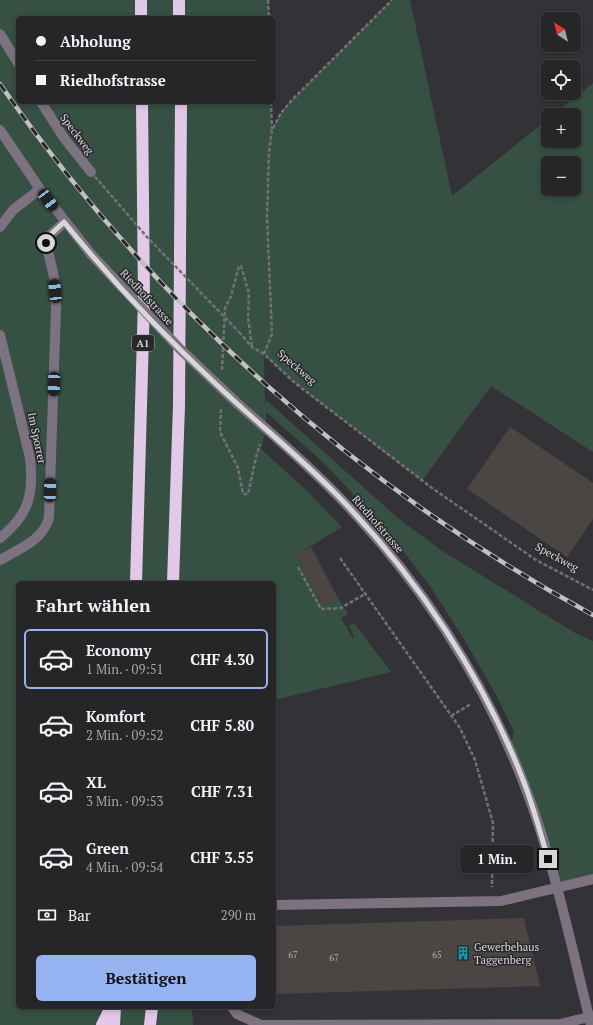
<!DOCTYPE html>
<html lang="de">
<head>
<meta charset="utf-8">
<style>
  :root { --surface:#262629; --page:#323235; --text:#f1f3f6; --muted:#a4a5a8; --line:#424346; --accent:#95b2f1 }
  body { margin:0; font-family:"PT Serif",serif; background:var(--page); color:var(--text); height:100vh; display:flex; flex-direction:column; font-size:15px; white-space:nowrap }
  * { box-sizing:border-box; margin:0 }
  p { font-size:13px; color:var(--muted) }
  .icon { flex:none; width:22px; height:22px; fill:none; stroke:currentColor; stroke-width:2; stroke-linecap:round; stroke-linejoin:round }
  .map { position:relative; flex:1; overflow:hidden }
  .side { position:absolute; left:16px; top:581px; width:260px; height:428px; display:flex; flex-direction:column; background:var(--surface); border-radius:6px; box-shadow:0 2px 6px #0003,0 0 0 1px var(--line) }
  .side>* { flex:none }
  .guide { position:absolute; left:16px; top:16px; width:260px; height:88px; border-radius:6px; box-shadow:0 2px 6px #0003,0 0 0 1px var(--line); display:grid; align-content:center; height:88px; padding:0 20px; background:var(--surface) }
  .needle { width:26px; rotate:324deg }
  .fabs { position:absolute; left:541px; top:12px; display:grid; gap:8px }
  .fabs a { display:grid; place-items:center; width:40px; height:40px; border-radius:6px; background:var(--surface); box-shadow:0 2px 6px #0003,0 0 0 1px var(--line); font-size:20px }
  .end { position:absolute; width:18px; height:18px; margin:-9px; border:5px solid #d7d7da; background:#111; box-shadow:0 0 0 2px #111 }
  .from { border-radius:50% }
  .bubble { position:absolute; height:28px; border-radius:6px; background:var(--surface); box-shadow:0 2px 6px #0003,0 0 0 1px var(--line); font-size:13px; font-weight:700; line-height:28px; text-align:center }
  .car { position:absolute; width:12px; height:24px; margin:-12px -6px; border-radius:5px; box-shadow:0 0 3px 1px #0007; background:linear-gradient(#222 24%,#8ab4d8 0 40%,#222 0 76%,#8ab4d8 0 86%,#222 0) }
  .guide b { display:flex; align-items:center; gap:14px; height:38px; font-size:15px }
  .guide b+b { border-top:1px solid var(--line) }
  .guide i { width:10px; height:10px; background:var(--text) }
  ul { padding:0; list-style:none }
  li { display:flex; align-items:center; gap:12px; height:60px; margin:0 8px 6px; padding:0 12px; border:2px solid transparent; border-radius:6px }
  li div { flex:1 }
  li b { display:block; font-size:15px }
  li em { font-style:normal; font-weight:700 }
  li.active { border-color:var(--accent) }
  li>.icon { width:36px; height:36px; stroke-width:1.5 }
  h2 { padding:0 20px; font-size:18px; line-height:48px }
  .pay { display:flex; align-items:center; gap:10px; height:44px; padding:0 20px; font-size:15px }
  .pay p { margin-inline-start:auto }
  .cta { display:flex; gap:8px; margin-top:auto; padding:8px 20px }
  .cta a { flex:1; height:46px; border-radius:6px; background:var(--accent); color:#111; font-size:16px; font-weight:700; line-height:46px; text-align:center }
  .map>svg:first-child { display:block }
  .green { fill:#365043; fill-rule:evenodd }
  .building { fill:#4b4643 }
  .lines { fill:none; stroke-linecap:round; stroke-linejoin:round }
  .path { stroke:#727276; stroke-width:2.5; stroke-dasharray:4 2; stroke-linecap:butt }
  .minor { stroke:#7d727f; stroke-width:10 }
  .highway { stroke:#e3c9e8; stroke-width:12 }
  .rail-casing { stroke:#c1c1c4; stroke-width:4.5 }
  .rail { stroke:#29282d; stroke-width:3; stroke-dasharray:9; stroke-linecap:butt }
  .path-bridge { stroke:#727276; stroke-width:2.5; stroke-dasharray:4 2; stroke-linecap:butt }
  .minor-bridge { stroke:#7d727f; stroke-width:10 }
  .route { stroke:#d7d7da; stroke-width:5 }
  .labels { text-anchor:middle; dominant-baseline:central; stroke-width:3; stroke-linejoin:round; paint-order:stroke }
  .number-label { font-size:9px; fill:#b4b3b4 }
  .shield { fill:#29282d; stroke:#a3a2a6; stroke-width:1 }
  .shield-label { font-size:10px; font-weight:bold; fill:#d7d7da }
  .street-label { font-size:11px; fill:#d7d7da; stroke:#29282d }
  .poi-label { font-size:11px; fill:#d7d7da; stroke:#29282d; text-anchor:start }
</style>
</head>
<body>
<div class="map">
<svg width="593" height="1025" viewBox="0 0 593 1025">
  <rect width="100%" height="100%" fill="#333237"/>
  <path class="green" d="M0 0H268L269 18H18V102H271L272 129 281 113 292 100 392 0H410L452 196 548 119V141H574V115H553L593 83V452L491 386 422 481 295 383 264 355 265 405 266 400 399 519 441 550 575 633 593 641V879L556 887 510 751 514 732 495 693 464 639 430 586 386 529 324 463 266 412V429L261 449 305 489 342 527 296 555 323 606 338 598 348 614 341 618 352 637 354 636 349 626 354 623 391 672 274 700V583H18V1007H192L193 1025H0ZM548 163H574V189H548Z"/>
  <path class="building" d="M510 427 593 483V519L567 557 467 489Z
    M311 547 338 598 323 606 296 555Z
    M524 918 540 986 274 994V926Z"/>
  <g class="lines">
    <path class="path" d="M268 0 269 18
      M271 102 272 129
      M239 332 252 347 264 354 295 383 432 488 536 560 593 590
      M264 354 272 334 267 217 269 152 272 130 281 113 292 100 392 0
      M222 370 225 308 231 296 239 266H241L249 294 248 318 252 346
      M221 409 220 432 238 468 243 494H248L256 457 260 444
      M340 558 460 728 475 760 493 823 492 887
      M298 567 321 609 341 608 365 594
      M451 716 471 704"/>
    <path class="minor" d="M0 34 18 63
      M41 102 64 138 91 172
      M0 130 40 189 91 254
      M0 227 13 210 40 189
      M0 335 30 458C34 494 29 515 0 538
      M238 404C272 434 306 463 338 496 418 578 483 677 524 784 554 861 571 945 591 1025
      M0 560C19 549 44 540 49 517L56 308 54 277 46 243 49 236 65 222
      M274 905 501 901 593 879
      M232 1007 237 1014 261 1025 560 1024 589 1017"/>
    <path class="highway" d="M141 0V18
      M179 0V18
      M136 583 144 299 142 102
      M173 583 179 405 181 102
      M102 1025 111 1007
      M114 1025 115 1007
      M150 1025 152 1007"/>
    <g class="rail-casing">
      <path id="rail" d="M0 84C153 305 358 487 593 615"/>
    </g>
    <use href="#rail" class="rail"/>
    <path class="path-bridge" d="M91 172 147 237 239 332"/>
    <path class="minor-bridge" d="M91 254 180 349 238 404"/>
  </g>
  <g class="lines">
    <path class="route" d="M46 243 49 236 64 222C111 280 163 335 218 386 257 423 300 457 338 496 418 578 484 678 525 785 534 810 541 834 548 859"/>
  </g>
  <defs>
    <g id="building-bare" transform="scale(1.08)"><path d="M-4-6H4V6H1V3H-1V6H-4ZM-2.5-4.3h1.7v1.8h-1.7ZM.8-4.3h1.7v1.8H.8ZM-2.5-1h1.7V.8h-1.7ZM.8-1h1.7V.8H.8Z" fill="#0f9aa8" stroke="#29282d" stroke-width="2.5" paint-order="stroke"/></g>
  </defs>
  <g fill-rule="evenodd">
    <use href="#building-bare" x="463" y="953"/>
  </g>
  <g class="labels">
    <g class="number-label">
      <text x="293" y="955">67</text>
      <text x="437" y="955">65</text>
      <text x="334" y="958">67</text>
    </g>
    <rect class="shield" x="132" y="335" width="22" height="16" rx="3"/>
    <g class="shield-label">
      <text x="143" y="343">A1</text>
    </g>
    <g class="street-label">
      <text transform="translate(77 134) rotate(53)">Speckweg</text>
      <text transform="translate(147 297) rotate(47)">Riedhofstrasse</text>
      <text transform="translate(297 367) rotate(41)">Speckweg</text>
      <text transform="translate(37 438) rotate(78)">Im Sporrer</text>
      <text transform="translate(378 524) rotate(49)">Riedhofstrasse</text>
      <text transform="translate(557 557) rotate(29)">Speckweg</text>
    </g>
    <g class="poi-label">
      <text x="474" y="947">Gewerbehaus<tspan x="474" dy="13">Taggenberg</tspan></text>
    </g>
  </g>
</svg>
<div class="fabs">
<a><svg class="needle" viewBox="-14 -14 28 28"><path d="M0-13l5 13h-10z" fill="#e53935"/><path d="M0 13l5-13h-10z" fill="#a4a5a8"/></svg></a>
<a><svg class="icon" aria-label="locate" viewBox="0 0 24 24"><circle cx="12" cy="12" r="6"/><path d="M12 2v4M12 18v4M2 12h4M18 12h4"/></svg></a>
<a>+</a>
<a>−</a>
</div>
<i class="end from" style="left:46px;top:243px"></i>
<i class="end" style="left:548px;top:859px"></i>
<div class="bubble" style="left:460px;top:845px;width:74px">1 Min.</div>
<i class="car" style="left:48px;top:200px;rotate:143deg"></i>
<i class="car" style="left:55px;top:291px;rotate:354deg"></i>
<i class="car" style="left:54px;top:384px;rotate:182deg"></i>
<i class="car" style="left:50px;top:490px;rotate:2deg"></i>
<div class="guide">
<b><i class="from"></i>Abholung</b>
<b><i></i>Riedhofstrasse</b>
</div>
<section class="side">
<h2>Fahrt wählen</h2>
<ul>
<li class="active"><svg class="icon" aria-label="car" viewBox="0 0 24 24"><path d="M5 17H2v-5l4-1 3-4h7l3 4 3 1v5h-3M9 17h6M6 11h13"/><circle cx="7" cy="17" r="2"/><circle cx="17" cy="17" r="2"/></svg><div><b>Economy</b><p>1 Min. · 09:51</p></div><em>CHF 4.30</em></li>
<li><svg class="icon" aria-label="car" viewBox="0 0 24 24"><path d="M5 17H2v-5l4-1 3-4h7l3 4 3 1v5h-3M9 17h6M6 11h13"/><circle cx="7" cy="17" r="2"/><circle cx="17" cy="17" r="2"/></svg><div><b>Komfort</b><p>2 Min. · 09:52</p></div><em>CHF 5.80</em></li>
<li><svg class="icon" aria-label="car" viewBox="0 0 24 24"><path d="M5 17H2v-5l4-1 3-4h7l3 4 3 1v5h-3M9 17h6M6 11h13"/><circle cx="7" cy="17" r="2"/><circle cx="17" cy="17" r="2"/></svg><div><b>XL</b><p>3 Min. · 09:53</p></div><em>CHF 7.31</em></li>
<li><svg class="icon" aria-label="car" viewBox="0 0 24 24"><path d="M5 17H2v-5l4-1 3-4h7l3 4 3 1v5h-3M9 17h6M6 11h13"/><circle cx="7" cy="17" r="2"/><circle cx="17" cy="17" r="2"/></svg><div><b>Green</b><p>4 Min. · 09:54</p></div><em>CHF 3.55</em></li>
</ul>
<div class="pay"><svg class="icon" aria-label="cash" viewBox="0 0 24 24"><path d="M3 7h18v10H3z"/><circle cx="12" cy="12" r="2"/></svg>Bar<p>290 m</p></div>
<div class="cta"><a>Bestätigen</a></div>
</section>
</div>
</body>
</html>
